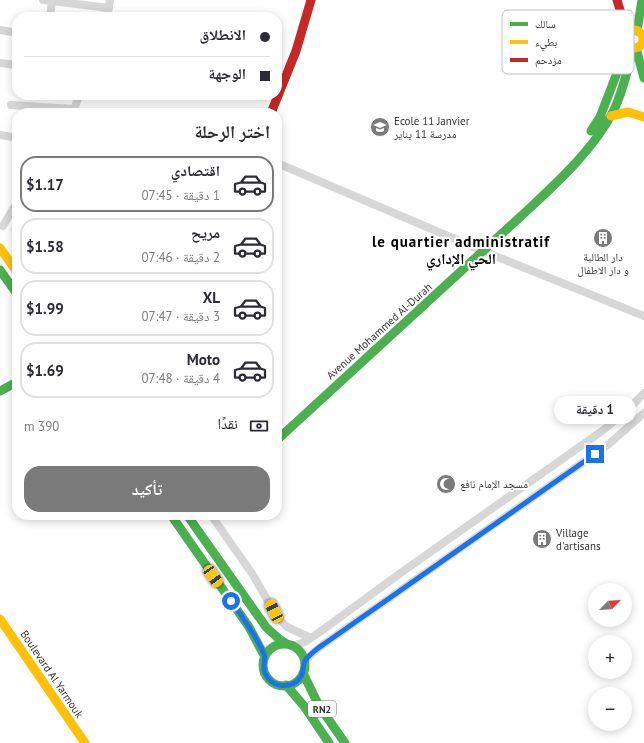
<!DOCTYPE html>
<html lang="ar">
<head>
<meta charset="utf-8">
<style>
  :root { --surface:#fff; --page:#f7f7f7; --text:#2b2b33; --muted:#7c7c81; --line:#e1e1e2; --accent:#7a7a7a }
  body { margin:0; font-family:"PT Sans","Noto Naskh Arabic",sans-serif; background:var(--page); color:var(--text); direction:rtl; height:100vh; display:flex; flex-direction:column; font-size:15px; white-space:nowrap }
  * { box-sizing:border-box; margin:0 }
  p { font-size:13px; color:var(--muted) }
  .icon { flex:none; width:22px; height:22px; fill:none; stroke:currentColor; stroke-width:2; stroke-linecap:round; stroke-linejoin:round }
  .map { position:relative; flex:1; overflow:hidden; direction:ltr }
  .sheet { position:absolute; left:12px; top:108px; width:270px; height:412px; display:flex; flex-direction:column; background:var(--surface); border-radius:16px; box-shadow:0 2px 10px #0003; direction:rtl }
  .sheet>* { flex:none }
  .hud { position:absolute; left:12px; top:12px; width:270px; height:88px; border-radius:16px; box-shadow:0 2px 10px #0003; direction:rtl; display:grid; align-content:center; height:88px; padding:0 12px; background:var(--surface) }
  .needle { width:26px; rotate:65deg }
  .buttons { position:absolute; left:588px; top:583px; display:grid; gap:8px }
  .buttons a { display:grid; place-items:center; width:44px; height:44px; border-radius:50%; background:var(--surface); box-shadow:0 2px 10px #0003; font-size:20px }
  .end { position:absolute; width:18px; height:18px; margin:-9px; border:5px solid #1a73e8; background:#fff; box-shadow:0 0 0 2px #fff }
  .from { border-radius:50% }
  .bubble { position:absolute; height:28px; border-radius:14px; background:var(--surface); box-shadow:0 2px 10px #0003; font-size:13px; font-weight:800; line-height:28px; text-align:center; direction:rtl }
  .car { position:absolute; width:12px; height:24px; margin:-12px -6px; border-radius:5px; box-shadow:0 0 3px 1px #0007; background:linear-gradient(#f5c518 24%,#345 0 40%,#f5c518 0 76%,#345 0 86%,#f5c518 0) }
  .hud b { display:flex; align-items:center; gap:14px; height:38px; font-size:15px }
  .hud b+b { border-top:1px solid var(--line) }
  .hud i { width:10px; height:10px; background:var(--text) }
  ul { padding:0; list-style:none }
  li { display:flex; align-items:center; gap:12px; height:56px; margin:0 8px 6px; padding:0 4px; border:2px solid var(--line); border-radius:16px }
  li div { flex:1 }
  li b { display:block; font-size:15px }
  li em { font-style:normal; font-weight:800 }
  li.current { border-color:var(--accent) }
  li>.icon { width:36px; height:36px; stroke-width:1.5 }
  h2 { padding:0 12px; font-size:18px; line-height:48px }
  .pay { display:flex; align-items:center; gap:10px; height:44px; padding:0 12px; font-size:15px }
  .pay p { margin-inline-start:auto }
  .action { display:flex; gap:8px; margin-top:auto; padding:8px 12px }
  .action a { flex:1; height:46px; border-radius:16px; background:var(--accent); color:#fff; font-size:16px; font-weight:800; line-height:46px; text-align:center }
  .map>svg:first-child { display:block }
  .green { fill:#f1f5ed }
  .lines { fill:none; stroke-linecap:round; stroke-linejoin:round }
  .street { stroke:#d7d7d7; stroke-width:8 }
  .fast { stroke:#4caf50; stroke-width:9 }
  .slow { stroke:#ffc107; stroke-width:9 }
  .jam { stroke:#c62828; stroke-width:9 }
  .route { stroke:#1a73e8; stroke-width:5 }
  .labels { text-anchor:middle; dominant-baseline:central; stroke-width:4; stroke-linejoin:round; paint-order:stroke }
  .shield { fill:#fff; stroke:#707070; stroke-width:1 }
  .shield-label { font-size:10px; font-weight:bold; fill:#333 }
  .poi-label { font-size:11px; fill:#333; stroke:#fff; text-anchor:start }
  .street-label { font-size:11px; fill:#333; stroke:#fff }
  .district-label { font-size:15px; font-weight:bold; letter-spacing:1px; fill:#000; stroke:#fff }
  .key { fill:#fff; stroke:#c2c2c2; stroke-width:1 }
  .key-label { font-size:11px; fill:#333 }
</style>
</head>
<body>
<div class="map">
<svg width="644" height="743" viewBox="0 0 644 743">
  <rect width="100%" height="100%" fill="#fff"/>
  <path class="green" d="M14 222 17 224V240L10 230Z"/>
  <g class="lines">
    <path class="street" d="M43 0 52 1
      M50 17 52 1 109 8
      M107 17 110 0
      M0 30 17 33
      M0 63 17 65
      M11 105 74 109
      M73 113 79 95
      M0 135 17 138
      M277 163 483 251 644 316
      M3 226 17 202
      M211 515 253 575 277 617 287 627 311 638
      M292 646 305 642 317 634 402 572 602 431 629 409 644 393
      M304 662 314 652 324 644 609 444 644 413"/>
    <path class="fast" d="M637 31 642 0
      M636 48 644 78
      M591 131 600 117 627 47
      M0 270 17 294
      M0 391 17 382
      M277 440 532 206C562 178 595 147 614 110 623 90 628 69 633 48
      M171 515 249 627 265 657
      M187 515 266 627 279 639 287 644
      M263 665a21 21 0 1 1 42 0a21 21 0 1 1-42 0Z
      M303 673 319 706 345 743
      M286 685 304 706 329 743"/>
    <path class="slow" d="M625 39a9 9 0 1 1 18 0a9 9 0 1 1-18 0Z
      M611 116 628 112 644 117
      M0 248 17 272
      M0 619 85 743"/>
    <path class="jam" d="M617 0 627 33
      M271 113 296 51 311 0"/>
  </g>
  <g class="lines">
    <path class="route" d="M231 601C243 618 256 635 264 654 267 662 260 668 268 678 274 686 287 688 296 682 304 676 302 671 304 663 306 657 319 647 324 644L595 454"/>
  </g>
  <defs>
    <g id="school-disc" transform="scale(1)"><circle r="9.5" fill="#7a7a7a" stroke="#fff"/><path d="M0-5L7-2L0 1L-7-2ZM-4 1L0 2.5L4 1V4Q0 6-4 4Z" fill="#fff"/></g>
    <g id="building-disc" transform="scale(1)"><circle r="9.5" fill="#7a7a7a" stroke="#fff"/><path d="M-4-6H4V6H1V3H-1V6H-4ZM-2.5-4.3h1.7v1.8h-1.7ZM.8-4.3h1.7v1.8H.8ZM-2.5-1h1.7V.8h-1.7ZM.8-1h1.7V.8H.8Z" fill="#fff"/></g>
    <g id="mosque-disc" transform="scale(1)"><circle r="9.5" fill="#7a7a7a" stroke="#fff"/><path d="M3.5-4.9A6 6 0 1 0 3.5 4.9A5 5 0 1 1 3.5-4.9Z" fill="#fff"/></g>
  </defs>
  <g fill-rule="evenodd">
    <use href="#school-disc" x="380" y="127"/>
    <use href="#building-disc" x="603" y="238"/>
    <use href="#mosque-disc" x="446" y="484"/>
    <use href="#building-disc" x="542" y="539"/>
  </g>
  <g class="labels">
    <rect class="shield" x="308" y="701" width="28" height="16" rx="3"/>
    <g class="shield-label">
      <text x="322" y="709">RN2</text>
    </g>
    <g class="poi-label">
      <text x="394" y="121">Ecole 11 Janvier<tspan x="394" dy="13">مدرسة 11 يناير</tspan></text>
      <text x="603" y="257" text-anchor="middle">دار الطالبة<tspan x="603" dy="13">و دار الاطفال</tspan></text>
      <text x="460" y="484">مسجد الإمام نافع</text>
      <text x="556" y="533">Village<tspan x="556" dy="13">d'artisans</tspan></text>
    </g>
    <g class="street-label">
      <text transform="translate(379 331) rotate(-42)">Avenue Mohammed Al-Durah</text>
      <text transform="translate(52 674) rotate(56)">Boulevard Al Yarmouk</text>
    </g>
    <g class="district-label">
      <text x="461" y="241">le quartier administratif<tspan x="461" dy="17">الحي الإداري</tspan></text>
    </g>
  </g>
  <rect x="502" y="10" width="132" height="64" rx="6" class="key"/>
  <rect x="510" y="22" width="18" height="4" fill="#4caf50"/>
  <rect x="510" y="40" width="18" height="4" fill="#ffc107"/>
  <rect x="510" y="58" width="18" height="4" fill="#c62828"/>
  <g class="key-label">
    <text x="535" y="28">سالك</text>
    <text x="535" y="46">بطيء</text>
    <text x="535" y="64">مزدحم</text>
  </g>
</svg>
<div class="buttons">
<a><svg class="needle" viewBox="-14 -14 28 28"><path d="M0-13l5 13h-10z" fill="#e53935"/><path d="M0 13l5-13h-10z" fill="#7c7c81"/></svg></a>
<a>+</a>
<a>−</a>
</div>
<i class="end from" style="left:231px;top:601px"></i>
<i class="end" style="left:595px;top:454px"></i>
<div class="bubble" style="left:554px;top:396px;width:82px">1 دقيقة</div>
<i class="car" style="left:213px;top:576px;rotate:145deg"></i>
<i class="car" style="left:274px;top:611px;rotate:333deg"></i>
<div class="hud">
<b><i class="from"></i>الانطلاق</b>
<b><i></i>الوجهة</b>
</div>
<section class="sheet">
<h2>اختر الرحلة</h2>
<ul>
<li class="current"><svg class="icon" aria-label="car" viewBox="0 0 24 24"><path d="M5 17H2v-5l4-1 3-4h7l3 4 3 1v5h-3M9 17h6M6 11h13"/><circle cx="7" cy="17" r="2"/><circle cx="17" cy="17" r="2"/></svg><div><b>اقتصادي</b><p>1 دقيقة · 07:45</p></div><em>$1.17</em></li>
<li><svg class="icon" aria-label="car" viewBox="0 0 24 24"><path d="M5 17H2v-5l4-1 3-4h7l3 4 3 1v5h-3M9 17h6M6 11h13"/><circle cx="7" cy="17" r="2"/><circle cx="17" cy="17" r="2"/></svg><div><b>مريح</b><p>2 دقيقة · 07:46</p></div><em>$1.58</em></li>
<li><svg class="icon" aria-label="car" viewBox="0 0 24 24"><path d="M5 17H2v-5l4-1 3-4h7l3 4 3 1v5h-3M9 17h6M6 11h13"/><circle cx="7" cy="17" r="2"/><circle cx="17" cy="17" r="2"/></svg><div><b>XL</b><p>3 دقيقة · 07:47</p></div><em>$1.99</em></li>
<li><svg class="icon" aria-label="car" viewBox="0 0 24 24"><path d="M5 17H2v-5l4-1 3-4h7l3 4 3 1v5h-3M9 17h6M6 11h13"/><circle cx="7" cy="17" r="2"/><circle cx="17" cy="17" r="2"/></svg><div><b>Moto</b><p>4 دقيقة · 07:48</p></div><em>$1.69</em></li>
</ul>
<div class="pay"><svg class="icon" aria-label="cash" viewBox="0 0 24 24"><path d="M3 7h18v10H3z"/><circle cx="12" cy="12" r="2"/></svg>نقدًا<p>390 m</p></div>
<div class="action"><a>تأكيد</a></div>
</section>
</div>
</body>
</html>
